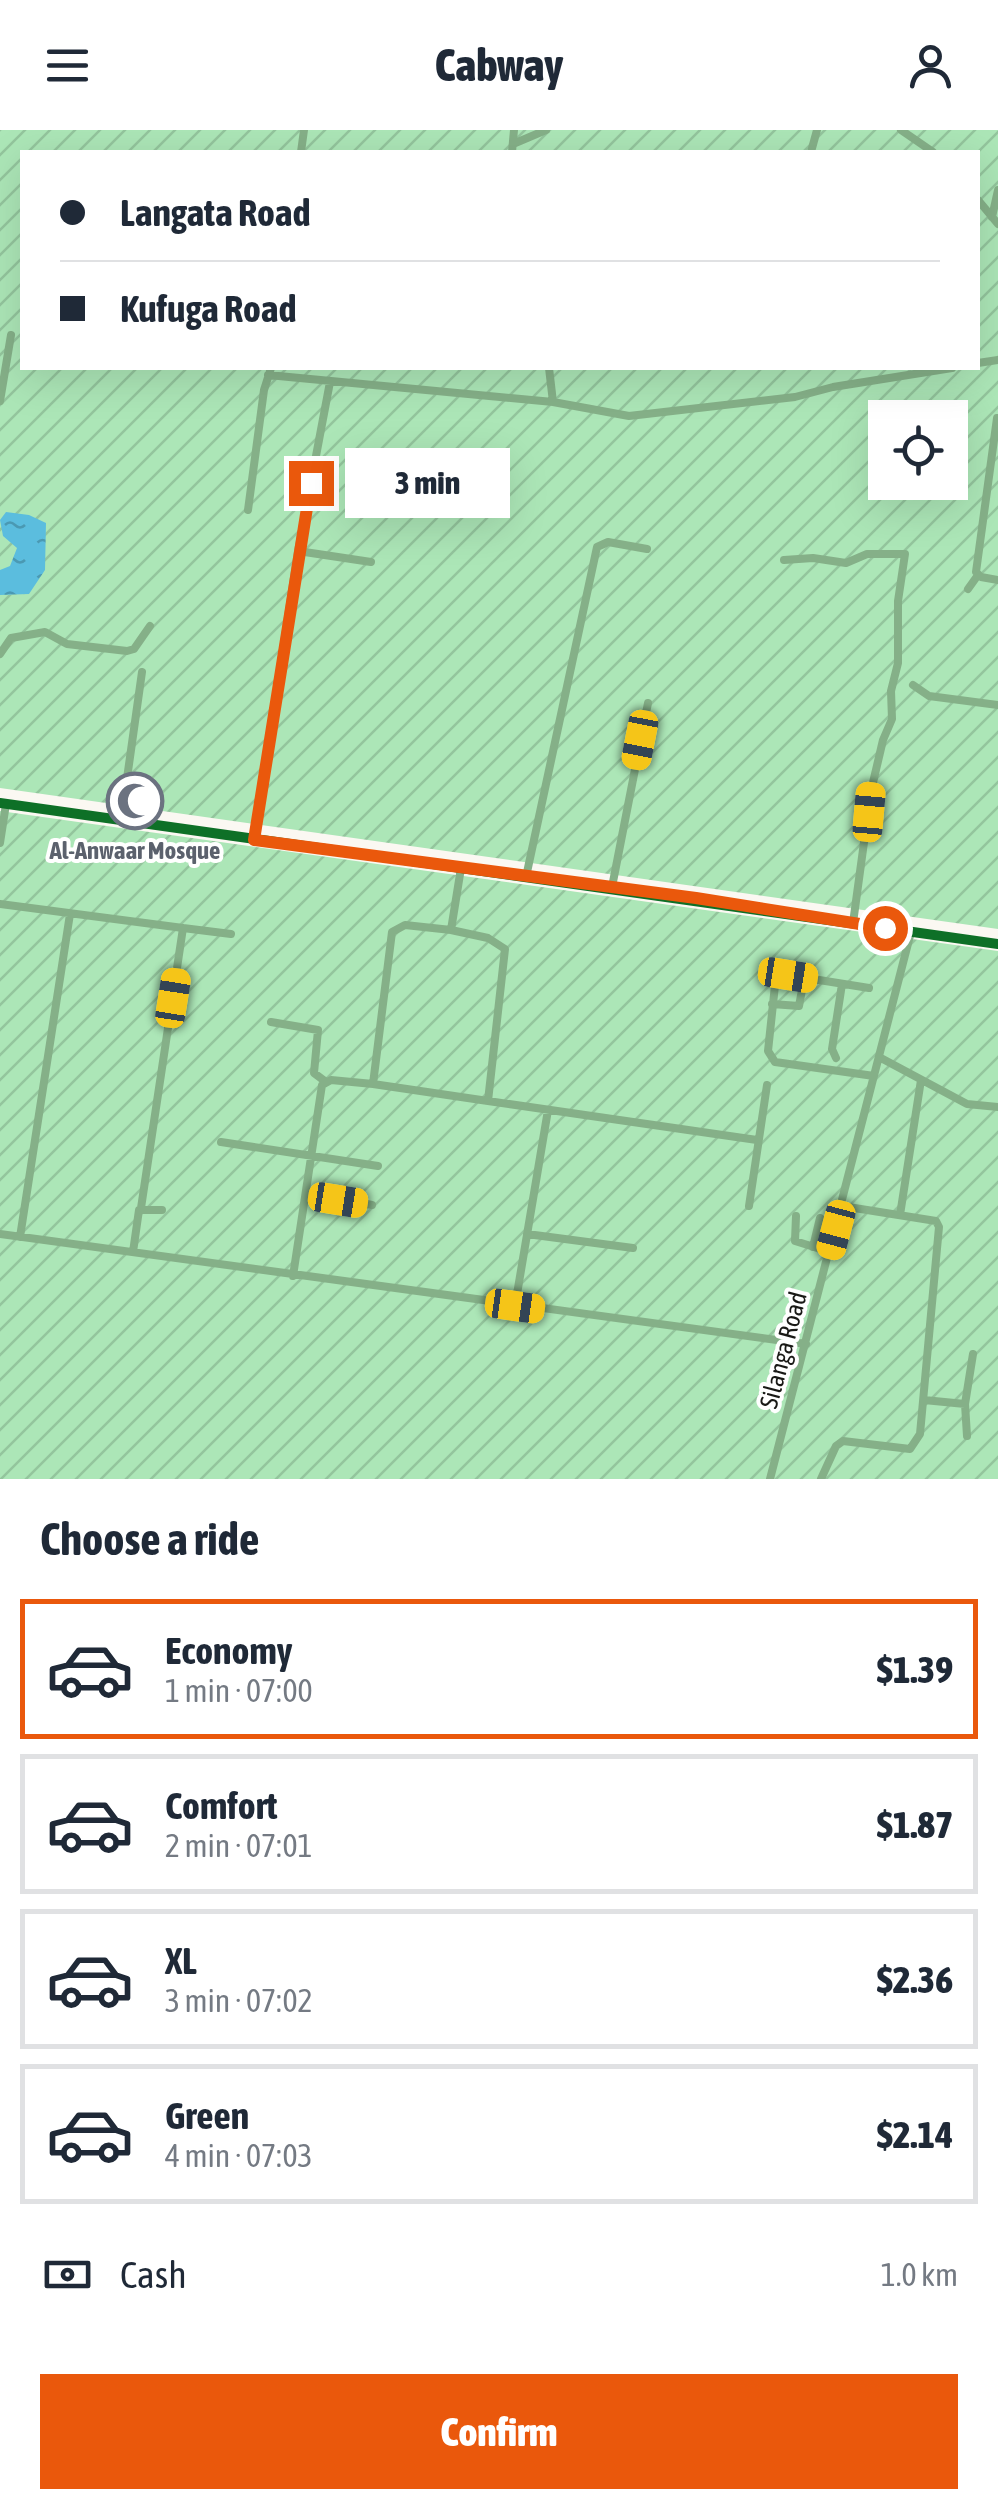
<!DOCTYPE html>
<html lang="en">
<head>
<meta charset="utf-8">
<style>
  :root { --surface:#fff; --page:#f2f2f3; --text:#1f2937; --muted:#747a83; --line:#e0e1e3; --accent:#ea580c }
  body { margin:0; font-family:"Asap Condensed",sans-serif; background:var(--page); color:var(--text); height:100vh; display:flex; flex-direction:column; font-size:38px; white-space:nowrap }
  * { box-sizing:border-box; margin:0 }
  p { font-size:32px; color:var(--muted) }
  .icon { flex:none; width:55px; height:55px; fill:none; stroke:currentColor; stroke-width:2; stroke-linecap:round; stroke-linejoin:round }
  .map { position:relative; height:1349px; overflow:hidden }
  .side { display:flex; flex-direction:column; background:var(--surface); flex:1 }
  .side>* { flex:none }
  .guide { position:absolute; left:20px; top:20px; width:960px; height:220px; border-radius:0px; box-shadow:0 10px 40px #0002; display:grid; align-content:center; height:220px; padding:0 40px; background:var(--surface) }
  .fabs { position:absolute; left:868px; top:270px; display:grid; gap:20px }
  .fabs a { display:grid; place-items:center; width:100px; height:100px; border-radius:0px; background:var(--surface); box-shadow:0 10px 40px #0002; font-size:50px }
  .end { position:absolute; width:45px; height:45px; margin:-22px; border:12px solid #ea580c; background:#fff; box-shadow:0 0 0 5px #fff }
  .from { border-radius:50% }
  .bubble { position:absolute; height:70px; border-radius:0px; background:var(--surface); box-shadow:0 10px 40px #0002; font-size:32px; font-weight:800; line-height:70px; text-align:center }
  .car { position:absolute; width:30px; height:60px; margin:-30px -15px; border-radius:12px; box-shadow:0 0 8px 2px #0007; background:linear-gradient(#f5c518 24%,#345 0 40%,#f5c518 0 76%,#345 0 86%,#f5c518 0) }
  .guide b { display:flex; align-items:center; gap:35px; height:95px; font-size:38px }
  .guide b+b { border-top:2px solid var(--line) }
  .guide i { width:25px; height:25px; background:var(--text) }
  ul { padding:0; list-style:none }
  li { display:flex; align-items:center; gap:30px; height:140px; margin:0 20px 15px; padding:0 20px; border:5px solid var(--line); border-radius:0px }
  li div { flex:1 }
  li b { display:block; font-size:38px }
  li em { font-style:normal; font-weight:800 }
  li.selected { border-color:var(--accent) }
  li>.icon { width:90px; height:90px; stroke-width:1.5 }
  h2 { padding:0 40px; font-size:45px; line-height:120px }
  .pay { display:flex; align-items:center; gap:25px; height:110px; padding:0 40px; font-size:38px }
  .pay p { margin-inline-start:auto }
  .cta { display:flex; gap:20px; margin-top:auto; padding:20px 40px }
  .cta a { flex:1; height:115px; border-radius:0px; background:var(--accent); color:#fff; font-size:40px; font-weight:800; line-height:115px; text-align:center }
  header { display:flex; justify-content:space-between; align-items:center; height:130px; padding:0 40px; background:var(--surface); font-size:45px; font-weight:800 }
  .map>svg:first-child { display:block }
  .garden { fill:url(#garden-furrows); fill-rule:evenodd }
  .water { fill:url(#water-ripples) }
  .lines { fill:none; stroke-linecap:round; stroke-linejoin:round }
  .minor { stroke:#85b088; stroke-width:8 }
  .major { stroke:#0e7027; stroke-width:10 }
  .route { stroke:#ea580c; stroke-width:12 }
  .labels { text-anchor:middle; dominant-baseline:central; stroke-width:8; stroke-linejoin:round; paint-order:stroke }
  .worship-label { font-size:25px; font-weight:bold; fill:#5b616d; stroke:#fff }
  .street-label { font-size:25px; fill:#191916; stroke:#fff }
</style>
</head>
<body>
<header><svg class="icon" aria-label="menu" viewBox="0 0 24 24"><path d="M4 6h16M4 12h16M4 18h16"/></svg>Cabway<svg class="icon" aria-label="person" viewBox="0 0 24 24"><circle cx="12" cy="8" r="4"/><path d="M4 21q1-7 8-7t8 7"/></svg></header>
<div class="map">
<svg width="998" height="1349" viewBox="0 0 998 1349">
  <defs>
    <pattern id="garden-furrows" width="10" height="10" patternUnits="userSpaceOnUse" patternTransform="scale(2.5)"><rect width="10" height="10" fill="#ace6b7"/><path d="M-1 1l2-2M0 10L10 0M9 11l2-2" fill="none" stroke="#93c59d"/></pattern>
    <pattern id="water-ripples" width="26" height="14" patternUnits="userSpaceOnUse" patternTransform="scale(2.5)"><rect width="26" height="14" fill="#5bbdde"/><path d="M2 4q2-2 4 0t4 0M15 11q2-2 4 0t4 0" fill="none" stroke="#4a99b3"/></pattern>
  </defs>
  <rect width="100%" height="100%" fill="#fbf8f2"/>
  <path class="garden" d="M0 0H998V799L0 658ZM22 22H978V238H22ZM885 288H950V352H885Z
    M0 681 998 821V1349H0Z"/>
  <path class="water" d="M6 382 29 385 46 393 45 440 29 464 0 465V440L10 436 17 418 3 406 0 390Z"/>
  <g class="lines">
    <path class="minor" d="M901 0 933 22
      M513 14 546 0
      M301 22 304 0
      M512 22 514 0
      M811 22 817 0
      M978 70 998 94
      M992 87 998 60
      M978 233 998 230
      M549 238 553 272
      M268 245 553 272 629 286 795 267 833 257 952 238
      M0 271 11 205
      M997 288 976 442 981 447 998 450
      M248 380 264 260 271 238
      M298 421 371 432
      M784 430 813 428 846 433 867 424H905L898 471V533L891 561 892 589 883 610 871 661 853 793
      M968 459 978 445
      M0 524 11 508 45 502 67 514 127 521 134 519 150 496
      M913 555 929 566 998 575
      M121 691 142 542
      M254 710 298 421 330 252
      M0 713 6 674
      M526 747 597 417 608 412 647 419
      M612 757 648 573
      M0 774 183 798 141 1078
      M183 798 231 804
      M451 800 488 808 505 819 488 971 757 1010
      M869 858 788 845 776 846 768 921 775 932 874 946
      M772 874 799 876 802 860
      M271 892 318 900 314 943 326 952
      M879 927 967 974 998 977
      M836 928 832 919 842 854
      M373 954 488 971
      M221 1012 378 1036
      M306 1065 326 1066 372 1075
      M749 1076 767 955
      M900 1085 921 950
      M796 1086 795 1111 830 1122
      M0 1104 806 1214
      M527 1104 633 1118
      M20 1107 70 784
      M813 1117 820 1088
      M133 1122 139 1080H162
      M293 1146 322 955 331 950 373 954 392 802 405 795 451 800 461 738
      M515 1176 548 980
      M924 1270 965 1274
      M967 1306 965 1274 973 1224
      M770 1349 911 802
      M821 1349 836 1316 843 1311 910 1319 920 1304 939 1097 936 1091 842 1076"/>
    <path class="major" d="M0 673 998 814"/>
  </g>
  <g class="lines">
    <path class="route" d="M311 353 254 710 696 768 885 798"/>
  </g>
  <defs>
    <g id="mosque-ring" transform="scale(2.875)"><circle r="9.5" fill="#fff" stroke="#6b7280" stroke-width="1.5"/><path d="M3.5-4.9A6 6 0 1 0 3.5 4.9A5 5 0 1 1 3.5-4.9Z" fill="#6b7280"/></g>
  </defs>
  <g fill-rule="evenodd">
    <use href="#mosque-ring" x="135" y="671"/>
  </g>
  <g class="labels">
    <g class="worship-label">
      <text x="135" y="720">Al-Anwaar Mosque</text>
    </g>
    <g class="street-label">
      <text transform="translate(783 1220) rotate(-75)">Silanga Road</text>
    </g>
  </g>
</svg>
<div class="fabs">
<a><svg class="icon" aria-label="locate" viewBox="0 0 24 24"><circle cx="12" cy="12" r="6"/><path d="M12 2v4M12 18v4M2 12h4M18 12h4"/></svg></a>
</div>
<i class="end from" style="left:885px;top:798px"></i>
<i class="end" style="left:311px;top:353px"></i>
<div class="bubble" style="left:345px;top:318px;width:165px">3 min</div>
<i class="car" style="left:640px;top:610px;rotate:191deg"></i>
<i class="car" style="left:869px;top:682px;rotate:5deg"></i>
<i class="car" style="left:788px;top:845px;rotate:99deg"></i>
<i class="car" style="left:173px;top:868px;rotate:9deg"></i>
<i class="car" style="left:338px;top:1070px;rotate:99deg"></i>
<i class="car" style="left:836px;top:1100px;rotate:195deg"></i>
<i class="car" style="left:515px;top:1176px;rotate:98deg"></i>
<div class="guide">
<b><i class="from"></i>Langata Road</b>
<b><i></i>Kufuga Road</b>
</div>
</div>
<section class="side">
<h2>Choose a ride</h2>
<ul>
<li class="selected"><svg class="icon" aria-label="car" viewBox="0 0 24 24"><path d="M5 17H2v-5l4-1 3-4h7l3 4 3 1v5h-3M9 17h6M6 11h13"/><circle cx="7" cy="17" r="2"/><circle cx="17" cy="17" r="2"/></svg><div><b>Economy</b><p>1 min · 07:00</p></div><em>$1.39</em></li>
<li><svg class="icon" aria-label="car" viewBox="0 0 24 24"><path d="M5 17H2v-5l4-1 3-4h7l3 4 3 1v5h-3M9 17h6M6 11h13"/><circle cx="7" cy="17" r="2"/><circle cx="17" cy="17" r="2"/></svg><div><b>Comfort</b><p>2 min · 07:01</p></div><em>$1.87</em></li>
<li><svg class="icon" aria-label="car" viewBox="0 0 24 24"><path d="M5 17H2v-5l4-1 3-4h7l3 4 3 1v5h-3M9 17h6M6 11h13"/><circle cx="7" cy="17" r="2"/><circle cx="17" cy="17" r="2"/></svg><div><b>XL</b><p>3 min · 07:02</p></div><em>$2.36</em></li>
<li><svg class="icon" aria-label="car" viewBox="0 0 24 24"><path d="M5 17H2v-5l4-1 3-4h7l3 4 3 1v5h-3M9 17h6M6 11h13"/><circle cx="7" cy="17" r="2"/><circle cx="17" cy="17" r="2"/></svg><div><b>Green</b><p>4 min · 07:03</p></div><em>$2.14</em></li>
</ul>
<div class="pay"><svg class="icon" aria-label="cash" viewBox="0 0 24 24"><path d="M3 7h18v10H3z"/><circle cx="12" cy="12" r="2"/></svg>Cash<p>1.0 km</p></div>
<div class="cta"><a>Confirm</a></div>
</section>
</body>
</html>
